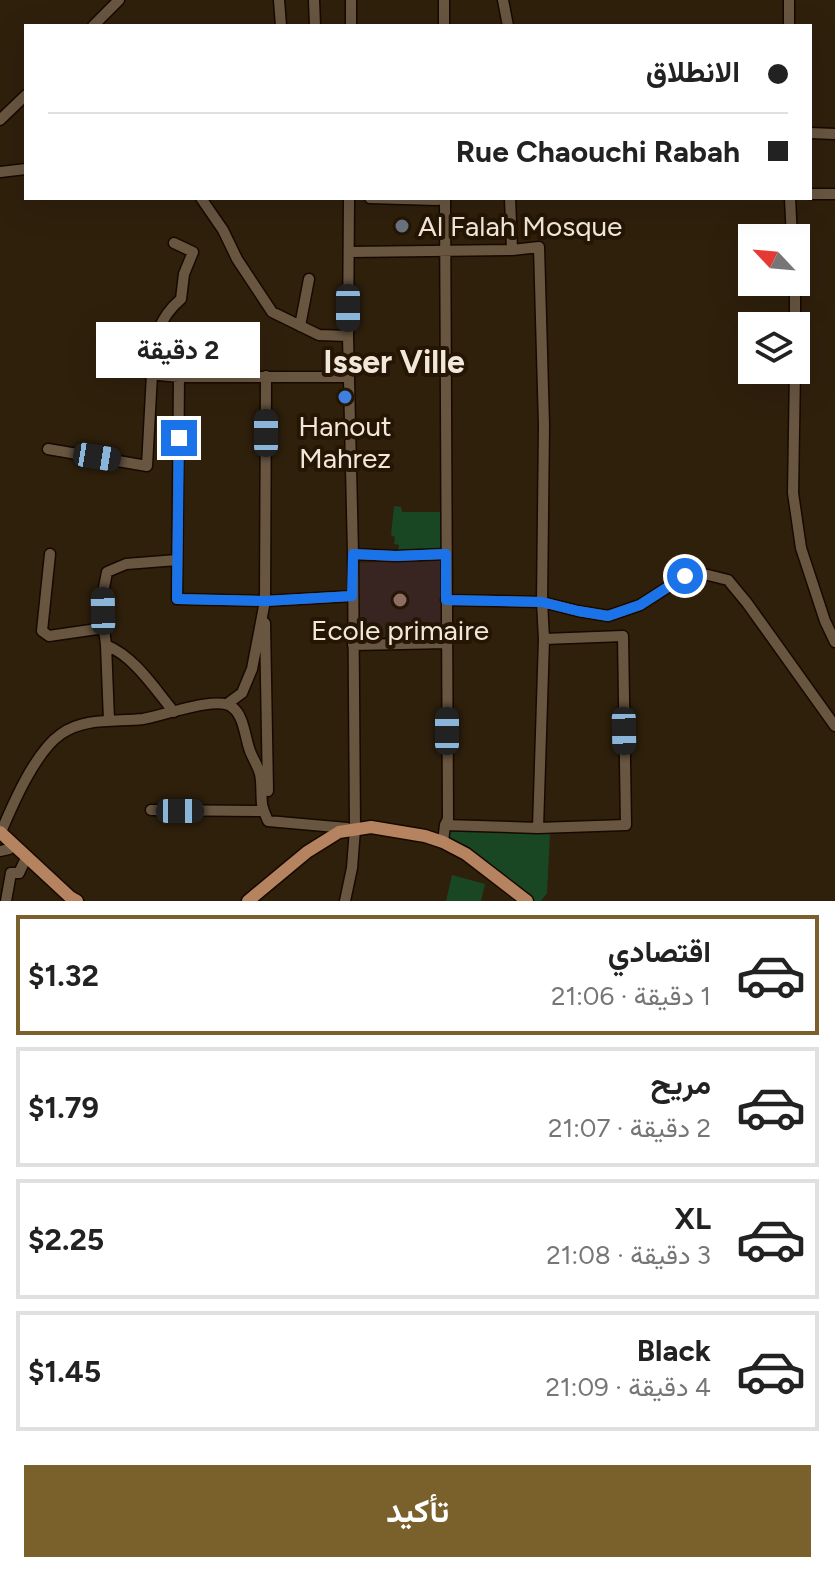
<!DOCTYPE html>
<html lang="ar">
<head>
<meta charset="utf-8">
<style>
  :root { --surface:#fff; --page:#f2f2f2; --text:#222; --muted:#767676; --line:#e0e0e0; --accent:#7a602b }
  body { margin:0; font-family:Figtree,Vazirmatn,sans-serif; background:var(--page); color:var(--text); direction:rtl; height:100vh; display:flex; flex-direction:column; font-size:30px; white-space:nowrap }
  * { box-sizing:border-box; margin:0 }
  p { font-size:26px; color:var(--muted) }
  .icon { flex:none; width:44px; height:44px; fill:none; stroke:currentColor; stroke-width:2; stroke-linecap:round; stroke-linejoin:round }
  .map { position:relative; height:901px; overflow:hidden; direction:ltr }
  .side { display:flex; flex-direction:column; background:var(--surface); flex:1 }
  .side>* { flex:none }
  .hud { position:absolute; left:24px; top:24px; width:788px; height:176px; border-radius:0px; box-shadow:0 8px 32px #0002; direction:rtl; display:grid; align-content:center; height:176px; padding:0 24px; background:var(--surface) }
  .needle { width:52px; rotate:296deg }
  .controls { position:absolute; left:738px; top:224px; display:grid; gap:16px }
  .controls a { display:grid; place-items:center; width:72px; height:72px; border-radius:0px; background:var(--surface); box-shadow:0 8px 32px #0002; font-size:40px }
  .end { position:absolute; width:36px; height:36px; margin:-18px; border:10px solid #1a73e8; background:#fff; box-shadow:0 0 0 4px #fff }
  .from { border-radius:50% }
  .bubble { position:absolute; height:56px; border-radius:0px; background:var(--surface); box-shadow:0 8px 32px #0002; font-size:26px; font-weight:700; line-height:56px; text-align:center; direction:rtl }
  .car { position:absolute; width:24px; height:48px; margin:-24px -12px; border-radius:10px; box-shadow:0 0 6px 2px #0007; background:linear-gradient(#222 24%,#8ab4d8 0 40%,#222 0 76%,#8ab4d8 0 86%,#222 0) }
  .hud b { display:flex; align-items:center; gap:28px; height:76px; font-size:30px }
  .hud b+b { border-top:2px solid var(--line) }
  .hud i { width:20px; height:20px; background:var(--text) }
  ul { padding:14px 0 0; list-style:none }
  li { display:flex; align-items:center; gap:24px; height:120px; margin:0 16px 12px; padding:0 8px; border:4px solid var(--line); border-radius:0px }
  li div { flex:1 }
  li b { display:block; font-size:30px }
  li em { font-style:normal; font-weight:700 }
  li.active { border-color:var(--accent) }
  li>.icon { width:72px; height:72px; stroke-width:1.5 }
  .cta { display:flex; gap:16px; margin-top:auto; padding:16px 24px }
  .cta a { flex:1; height:92px; border-radius:0px; background:var(--accent); color:#fff; font-size:32px; font-weight:700; line-height:92px; text-align:center }
  .map>svg:first-child { display:block }
  .education { fill:#382522 }
  .green { fill:#194723 }
  .lines { fill:none; stroke-linecap:round; stroke-linejoin:round }
  .minor-casing { stroke:#170900; stroke-width:13 }
  .major-casing { stroke:#170900; stroke-width:15 }
  .minor { stroke:#685641; stroke-width:10 }
  .major { stroke:#b68360; stroke-width:12 }
  .route { stroke:#1a73e8; stroke-width:10 }
  .worship-dot { fill:#6b7280; stroke:#251604; stroke-width:3 }
  .shop-dot { fill:#3f7fe0; stroke:#251604; stroke-width:3 }
  .education-dot { fill:#8d6e63; stroke:#251604; stroke-width:3 }
  .labels { text-anchor:middle; dominant-baseline:central; stroke-width:8; stroke-linejoin:round; paint-order:stroke }
  .poi-label { font-size:28px; fill:#f2e7db; stroke:#251604 }
  .quarter-label { font-size:32px; font-weight:bold; fill:#f2e7db; stroke:#251604 }
</style>
</head>
<body>
<div class="map">
<svg width="835" height="901" viewBox="0 0 835 901">
  <rect width="100%" height="100%" fill="#2f200c"/>
  <path class="education" d="M442 559 441 637H359L358 563Z"/>
  <path class="green" d="M394 506 401 507 402 512H446V554H397L399 545 394 544 395 537 391 535Z
    M445 825 550 833 547 893 541 901H527L443 842Z
    M452 875 485 884 481 901H446Z"/>
  <g class="lines">
    <g class="minor-casing">
      <path id="minor" d="M279 0 281 26
        M314 0 315 26
        M444 0V26
        M503 0 508 26
        M789 0V26
        M93 26 119 0
        M351 26V0
        M0 120 26 95
        M810 133 835 134
        M0 172 26 169
        M810 194H835
        M201 198 223 230 237 259 272 312 319 335 348 336
        M370 198 437 200 445 198
        M510 198 512 250
        M790 198 792 238
        M174 243 193 252 184 274 181 299C156 320 154 343 149 374L179 377H349
        M349 252 512 250 539 247 544 425 542 602 446 600
        M795 282V326
        M300 326 309 279
        M795 370 793 493 801 548 825 621 835 642
        M179 377 177 599 265 601 352 596
        M48 449 147 466 152 374
        M50 554 42 631 49 636 104 628 106 645
        M353 554 396 556 446 554
        M265 623 268 791
        M104 628 103 593 107 572 126 564 177 560
        M544 639 623 636 626 825 538 828 544 639 542 602 578 611 608 616 640 605 685 576 704 574 728 580 747 603 835 726
        M353 645 447 643
        M227 704 242 693 252 669 265 601 266 376
        M109 720 106 645C135 657 154 688 174 712
        M151 810 264 811
        M445 825 538 828
        M1 832C13 804 35 752 61 734 85 717 116 722 143 719 162 716 218 695 232 707 244 715 245 738 250 751 253 759 258 766 260 774 262 783 261 794 262 804 263 810 266 816 268 821L347 828
        M443 842 445 825 448 819 445 198
        M0 851 9 849 14 845
        M6 901 11 873H19L27 856
        M345 901 352 868 355 829 353 554 348 336 349 198"/>
    </g>
    <g class="major-casing">
      <path id="major" d="M0 832 70 897 77 901
        M248 901 307 852 339 832 371 827 425 836 443 842 466 854 527 901"/>
    </g>
    <use href="#minor" class="minor"/>
    <use href="#major" class="major"/>
  </g>
  <g class="lines">
    <path class="route" d="M179 438 177 599 265 601 352 596 353 554 396 556 446 554V600L542 602 578 611 608 616 640 605 685 576"/>
  </g>
  <circle class="worship-dot" cx="402" cy="226" r="8"/>
  <circle class="shop-dot" cx="345" cy="397" r="8"/>
  <circle class="education-dot" cx="400" cy="600" r="8"/>
  <g class="labels">
    <g class="poi-label">
      <text x="418" y="226" text-anchor="start">Al Falah Mosque</text>
      <text x="345" y="426">Hanout<tspan x="345" dy="32">Mahrez</tspan></text>
      <text x="400" y="630">Ecole primaire</text>
    </g>
    <g class="quarter-label">
      <text x="394" y="362">Isser Ville</text>
    </g>
  </g>
</svg>
<div class="controls">
<a><svg class="needle" viewBox="-14 -14 28 28"><path d="M0-13l5 13h-10z" fill="#e53935"/><path d="M0 13l5-13h-10z" fill="#767676"/></svg></a>
<a><svg class="icon" aria-label="layers" viewBox="0 0 24 24"><path d="M12 4l9 5-9 5-9-5zM3 14l9 5 9-5"/></svg></a>
</div>
<i class="end from" style="left:685px;top:576px"></i>
<i class="end" style="left:179px;top:438px"></i>
<div class="bubble" style="left:96px;top:322px;width:164px">2 دقيقة</div>
<i class="car" style="left:348px;top:308px;rotate:180deg"></i>
<i class="car" style="left:266px;top:433px;rotate:0deg"></i>
<i class="car" style="left:97px;top:457px;rotate:99deg"></i>
<i class="car" style="left:103px;top:611px;rotate:359deg"></i>
<i class="car" style="left:447px;top:731px;rotate:0deg"></i>
<i class="car" style="left:624px;top:731px;rotate:179deg"></i>
<i class="car" style="left:180px;top:811px;rotate:90deg"></i>
<div class="hud">
<b><i class="from"></i>الانطلاق</b>
<b><i></i>Rue Chaouchi Rabah</b>
</div>
</div>
<section class="side">
<ul>
<li class="active"><svg class="icon" aria-label="car" viewBox="0 0 24 24"><path d="M5 17H2v-5l4-1 3-4h7l3 4 3 1v5h-3M9 17h6M6 11h13"/><circle cx="7" cy="17" r="2"/><circle cx="17" cy="17" r="2"/></svg><div><b>اقتصادي</b><p>1 دقيقة · 21:06</p></div><em>$1.32</em></li>
<li><svg class="icon" aria-label="car" viewBox="0 0 24 24"><path d="M5 17H2v-5l4-1 3-4h7l3 4 3 1v5h-3M9 17h6M6 11h13"/><circle cx="7" cy="17" r="2"/><circle cx="17" cy="17" r="2"/></svg><div><b>مريح</b><p>2 دقيقة · 21:07</p></div><em>$1.79</em></li>
<li><svg class="icon" aria-label="car" viewBox="0 0 24 24"><path d="M5 17H2v-5l4-1 3-4h7l3 4 3 1v5h-3M9 17h6M6 11h13"/><circle cx="7" cy="17" r="2"/><circle cx="17" cy="17" r="2"/></svg><div><b>XL</b><p>3 دقيقة · 21:08</p></div><em>$2.25</em></li>
<li><svg class="icon" aria-label="car" viewBox="0 0 24 24"><path d="M5 17H2v-5l4-1 3-4h7l3 4 3 1v5h-3M9 17h6M6 11h13"/><circle cx="7" cy="17" r="2"/><circle cx="17" cy="17" r="2"/></svg><div><b>Black</b><p>4 دقيقة · 21:09</p></div><em>$1.45</em></li>
</ul>
<div class="cta"><a>تأكيد</a></div>
</section>
</body>
</html>
